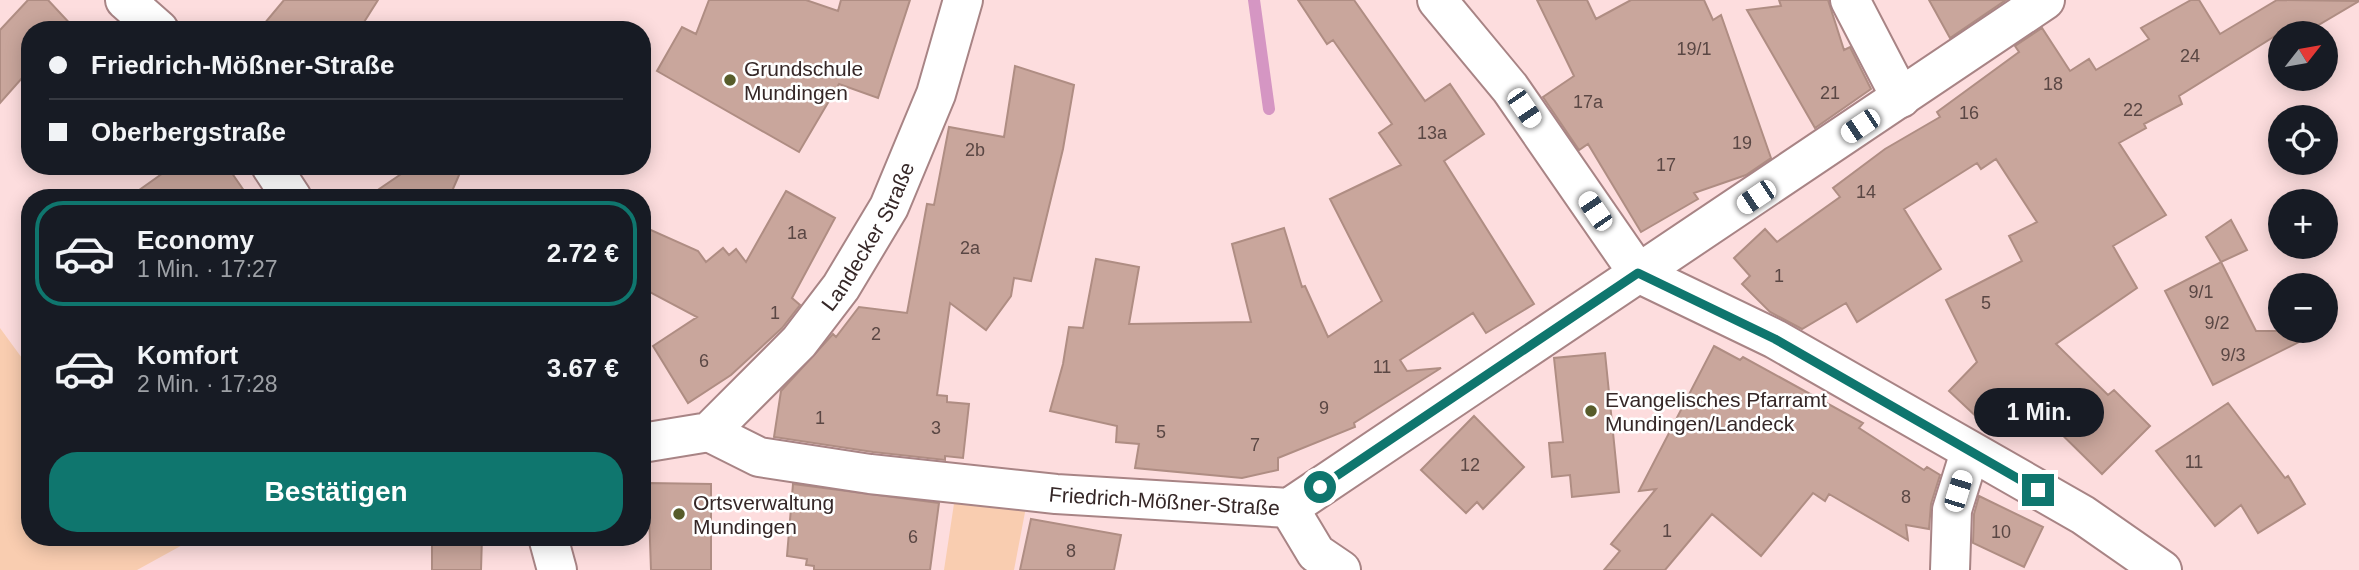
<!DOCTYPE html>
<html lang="de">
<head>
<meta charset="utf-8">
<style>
  :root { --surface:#171b24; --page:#20242c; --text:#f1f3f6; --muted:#9ea1a6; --line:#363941; --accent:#0f766e }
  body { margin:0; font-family:Helvetica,sans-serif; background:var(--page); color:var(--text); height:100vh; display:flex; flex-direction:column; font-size:26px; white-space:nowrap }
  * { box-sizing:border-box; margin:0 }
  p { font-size:23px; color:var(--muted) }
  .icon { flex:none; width:38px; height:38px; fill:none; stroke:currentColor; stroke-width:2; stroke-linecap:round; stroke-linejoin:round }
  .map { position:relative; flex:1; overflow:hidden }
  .panel { position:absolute; left:21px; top:189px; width:630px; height:357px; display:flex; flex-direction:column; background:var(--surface); border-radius:28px; box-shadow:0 4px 18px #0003 }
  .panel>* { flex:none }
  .hud { position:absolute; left:21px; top:21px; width:630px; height:154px; border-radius:28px; box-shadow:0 4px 18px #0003; display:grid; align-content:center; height:154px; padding:0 28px; background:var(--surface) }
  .needle { width:46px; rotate:59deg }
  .controls { position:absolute; left:2268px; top:21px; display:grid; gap:14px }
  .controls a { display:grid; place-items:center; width:70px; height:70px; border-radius:50%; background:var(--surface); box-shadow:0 4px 18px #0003; font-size:35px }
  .end { position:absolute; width:32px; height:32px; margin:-16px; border:9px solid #0f766e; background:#fff; box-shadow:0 0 0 4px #fff }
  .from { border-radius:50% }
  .bubble { position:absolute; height:49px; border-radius:24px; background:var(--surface); box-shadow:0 4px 18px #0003; font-size:23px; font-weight:600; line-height:49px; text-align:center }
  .car { position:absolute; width:21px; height:42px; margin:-21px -10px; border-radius:9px; box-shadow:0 0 5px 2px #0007; background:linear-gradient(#fff 24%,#345 0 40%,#fff 0 76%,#345 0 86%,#fff 0) }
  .hud b { display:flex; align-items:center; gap:24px; height:66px; font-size:26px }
  .hud b+b { border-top:2px solid var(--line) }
  .hud i { width:18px; height:18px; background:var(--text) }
  ul { padding:12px 0 0; list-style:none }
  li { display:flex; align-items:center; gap:21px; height:105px; margin:0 14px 10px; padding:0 14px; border:4px solid transparent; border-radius:28px }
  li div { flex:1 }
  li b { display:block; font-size:26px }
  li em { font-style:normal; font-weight:600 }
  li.selected { border-color:var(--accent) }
  li>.icon { width:63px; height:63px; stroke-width:1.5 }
  .button { display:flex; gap:14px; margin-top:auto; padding:14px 28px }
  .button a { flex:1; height:80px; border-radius:28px; background:var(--accent); color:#fff; font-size:28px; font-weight:600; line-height:80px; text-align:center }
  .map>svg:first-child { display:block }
  .green { fill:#f9cdb0 }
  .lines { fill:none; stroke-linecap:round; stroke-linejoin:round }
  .stream { stroke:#d596c3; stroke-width:12 }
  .building { fill:#c9a69c; stroke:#af8d83; stroke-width:2 }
  .street-casing { stroke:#a88485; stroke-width:42 }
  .secondary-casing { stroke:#a88485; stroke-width:42 }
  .street { stroke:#fff; stroke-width:38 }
  .secondary { stroke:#fff; stroke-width:38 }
  .route { stroke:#0f766e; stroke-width:9 }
  .poi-dot { fill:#575c2a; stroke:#fff; stroke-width:2.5 }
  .labels { text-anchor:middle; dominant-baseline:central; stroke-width:5; stroke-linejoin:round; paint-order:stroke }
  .number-label { font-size:18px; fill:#5a4744 }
  .poi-label { font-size:21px; fill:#352727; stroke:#fff; text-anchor:start }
  .street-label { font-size:21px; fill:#352727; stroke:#fff }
</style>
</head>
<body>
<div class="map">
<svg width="2359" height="570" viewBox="0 0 2359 570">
  <rect width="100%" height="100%" fill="#fdddde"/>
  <path class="green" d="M0 328 30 369V537H197L137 570H0Z
    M955 497 1026 507 1014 570H944Z"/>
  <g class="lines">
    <path class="stream" d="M1254 0 1269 109"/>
  </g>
  <path class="building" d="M28 0H48L76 30H30V69L0 103V30Z
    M284 0H378L359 30H259Z
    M709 0H806L838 11 841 0H910L878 98 839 84 799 152 657 71 682 27 696 34Z
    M1298 0H1354L1425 101 1450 84 1484 134 1444 161 1534 304 1486 333 1473 313 1400 360 1407 371 1441 368 1354 423 1355 427 1278 458V470L1242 478 1135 468 1139 444 1116 442 1117 426 1050 411 1063 364 1069 327 1083 328 1096 259 1139 267 1129 324 1251 322 1232 244 1284 228 1302 287 1305 286 1328 337 1382 301 1330 199 1401 165 1379 133 1392 124 1333 40 1327 44Z
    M1537 0H1587L1596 19 1631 0H1704L1713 20 1721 15 1771 158 1746 175 1694 193 1698 199 1641 232 1588 144 1579 150 1543 97 1574 76Z
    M1779 0H1828L1844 50 1850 47 1871 89 1815 128 1747 10 1781 6Z
    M1929 0H2006L1950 38Z
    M2191 0H2199L2220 34 2277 0 2359 1 2305 33H2280L2179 96 2182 104 2144 124 2146 128 2119 143 2166 215 2113 246 2137 288 2056 344 2108 395 2114 390 2150 426 2102 474 2034 407 2030 412 2009 392 1981 421 1949 391 1977 362 1946 300 2022 261 2009 236 2037 222 1996 159 1981 169 1977 163 1904 209 1941 269 1857 322 1846 303 1802 329 1770 312 1742 284 1750 276 1734 258 1765 229 1777 242 1840 197 1833 188 1885 149 1940 117 1937 112 2019 52 2015 46 2042 28 2070 71 2089 59 2096 70 2149 39 2141 28Z
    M1015 66 1074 85 1063 149 1031 281 1014 278 1011 296 986 330 950 303 937 395 947 396V402L969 404 963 458 945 456V460L873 452 774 437 781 391 833 334 836 337 859 307 907 313 927 204 934 205 949 127 1004 137Z
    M173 166H227L249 198H128Z
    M413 166H463L449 198H366Z
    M786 191 835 218 792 298 800 305 782 328 731 375 688 403 653 346 697 317 642 288V226L698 251 706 262 723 248 729 255 736 249 746 262Z
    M2231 220 2247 250 2221 262 2206 237Z
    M2221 262 2256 331H2321L2213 385 2165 291Z
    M1714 346 1740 360 1743 357 1863 423 1859 428 1924 470 1927 467 1940 475 1931 504 1929 529 1906 525 1908 540 1829 494 1825 501 1813 493 1761 556 1712 514 1665 570H1604L1620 551 1611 544 1656 489 1639 491Z
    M1605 353 1619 492 1572 497 1570 475 1552 477 1549 443 1563 442 1554 358Z
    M2228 403 2285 478 2288 476 2305 504 2258 533 2241 505 2215 526 2156 451Z
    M1474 416 1524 467 1483 509 1477 502 1466 513 1421 470Z
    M648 483 711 484V570H651Z
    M793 484 939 503 930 570H814V566L806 565 807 559 787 556Z
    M1979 496 2043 527 2024 567 1973 543 1974 514Z
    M1031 519 1121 535 1114 570H1020Z
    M432 537H482L481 570H432Z"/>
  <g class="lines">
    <g class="street-casing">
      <g id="street">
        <path d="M1437 0 1510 88 1638 273 1775 339 2083 515 2162 570"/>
        <path d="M1850 0 1901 98"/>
        <path id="s1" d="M709 432 759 457 870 474 1056 494 1289 508 2045 0"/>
        <path d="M1289 508 1316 553 1341 570"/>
        <path d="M548 537 557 570"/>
        <path d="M1950 570 1952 510 1970 452"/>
      </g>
    </g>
    <g class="secondary-casing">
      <g id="secondary">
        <path d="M125 0 159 30"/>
        <path d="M271 166 292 198"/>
        <path id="s2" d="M642 443 709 432 799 342 841 287 889 207 936 94 963 0"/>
      </g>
    </g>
    <use href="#street" class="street"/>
    <use href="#secondary" class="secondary"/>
  </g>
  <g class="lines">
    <path class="route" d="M1320 487 1638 273 1775 339 2038 490"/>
  </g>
  <g class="poi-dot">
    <circle cx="730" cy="80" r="7"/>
    <circle cx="1591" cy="411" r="7"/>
    <circle cx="679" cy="514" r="7"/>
  </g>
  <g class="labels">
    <g class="number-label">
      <text x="1694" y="49">19/1</text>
      <text x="2190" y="56">24</text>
      <text x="2053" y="84">18</text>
      <text x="1830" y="93">21</text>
      <text x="1588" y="102">17a</text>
      <text x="2133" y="110">22</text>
      <text x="1969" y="113">16</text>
      <text x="1432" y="133">13a</text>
      <text x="1742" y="143">19</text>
      <text x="975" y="150">2b</text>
      <text x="1666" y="165">17</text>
      <text x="1866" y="192">14</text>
      <text x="797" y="233">1a</text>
      <text x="970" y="248">2a</text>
      <text x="1779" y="276">1</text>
      <text x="2201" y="292">9/1</text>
      <text x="1986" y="303">5</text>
      <text x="775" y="313">1</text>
      <text x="2217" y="323">9/2</text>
      <text x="876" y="334">2</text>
      <text x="2233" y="355">9/3</text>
      <text x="704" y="361">6</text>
      <text x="1382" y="367">11</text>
      <text x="1324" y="408">9</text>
      <text x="820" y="418">1</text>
      <text x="936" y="428">3</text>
      <text x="1161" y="432">5</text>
      <text x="1255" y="445">7</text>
      <text x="2194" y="462">11</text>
      <text x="1470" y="465">12</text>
      <text x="1906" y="497">8</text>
      <text x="1667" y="531">1</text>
      <text x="2001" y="532">10</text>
      <text x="913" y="537">6</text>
      <text x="1071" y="551">8</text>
    </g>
    <g class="poi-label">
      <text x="744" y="68">Grundschule<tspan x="744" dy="24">Mundingen</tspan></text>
      <text x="1605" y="399">Evangelisches Pfarramt<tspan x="1605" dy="24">Mundingen/Landeck</tspan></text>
      <text x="693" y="502">Ortsverwaltung<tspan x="693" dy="24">Mundingen</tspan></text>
    </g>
    <g class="street-label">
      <text stroke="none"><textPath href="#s2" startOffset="322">Landecker Straße</textPath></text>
      <text stroke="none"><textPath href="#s1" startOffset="464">Friedrich-Mößner-Straße</textPath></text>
    </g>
  </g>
</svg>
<div class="controls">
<a><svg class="needle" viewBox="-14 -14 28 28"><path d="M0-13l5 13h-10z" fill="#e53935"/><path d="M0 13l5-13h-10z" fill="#9ea1a6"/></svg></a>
<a><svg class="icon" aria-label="locate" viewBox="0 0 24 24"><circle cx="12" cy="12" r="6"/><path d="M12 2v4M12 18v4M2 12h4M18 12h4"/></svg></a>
<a>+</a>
<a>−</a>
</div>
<i class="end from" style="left:1320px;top:487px"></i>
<i class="end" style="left:2038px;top:490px"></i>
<div class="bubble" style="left:1974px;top:388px;width:130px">1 Min.</div>
<i class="car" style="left:1524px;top:108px;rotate:146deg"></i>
<i class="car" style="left:1860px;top:126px;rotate:236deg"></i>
<i class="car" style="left:1756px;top:197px;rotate:236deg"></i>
<i class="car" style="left:1595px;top:211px;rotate:326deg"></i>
<i class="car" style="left:1958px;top:491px;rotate:17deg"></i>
<div class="hud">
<b><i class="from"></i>Friedrich-Mößner-Straße</b>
<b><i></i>Oberbergstraße</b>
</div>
<section class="panel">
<ul>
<li class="selected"><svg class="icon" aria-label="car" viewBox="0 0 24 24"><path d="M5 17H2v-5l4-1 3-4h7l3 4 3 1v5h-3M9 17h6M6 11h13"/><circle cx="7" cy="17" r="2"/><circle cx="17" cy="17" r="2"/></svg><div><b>Economy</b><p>1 Min. · 17:27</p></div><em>2.72 €</em></li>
<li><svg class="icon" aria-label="car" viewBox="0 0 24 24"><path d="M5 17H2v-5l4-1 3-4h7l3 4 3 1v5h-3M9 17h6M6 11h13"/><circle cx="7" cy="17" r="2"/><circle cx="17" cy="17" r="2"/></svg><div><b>Komfort</b><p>2 Min. · 17:28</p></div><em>3.67 €</em></li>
</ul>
<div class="button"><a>Bestätigen</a></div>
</section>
</div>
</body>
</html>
